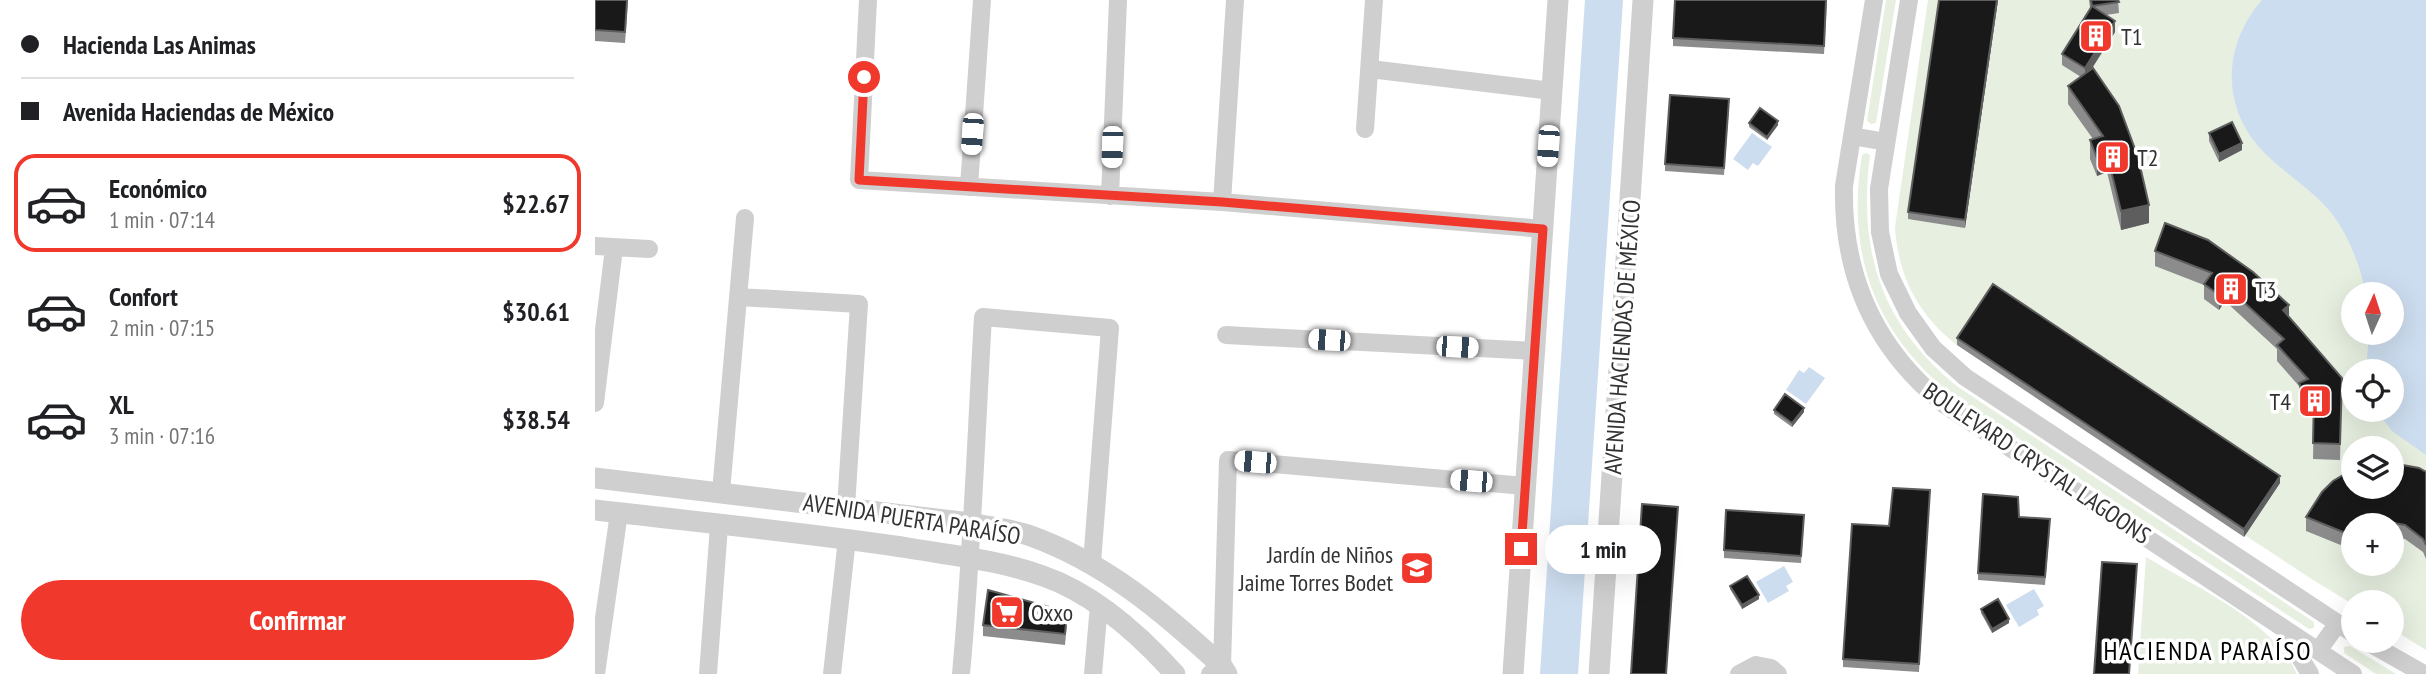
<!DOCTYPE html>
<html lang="es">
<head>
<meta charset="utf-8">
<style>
  :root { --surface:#fff; --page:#f6f6f6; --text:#202124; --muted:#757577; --line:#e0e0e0; --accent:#f1382c }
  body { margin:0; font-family:"PT Sans Narrow",sans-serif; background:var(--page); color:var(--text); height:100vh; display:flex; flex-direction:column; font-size:26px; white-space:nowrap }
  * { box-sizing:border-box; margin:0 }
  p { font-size:23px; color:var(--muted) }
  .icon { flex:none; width:38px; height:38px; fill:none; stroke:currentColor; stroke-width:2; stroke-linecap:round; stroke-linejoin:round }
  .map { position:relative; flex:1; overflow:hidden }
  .drawer { display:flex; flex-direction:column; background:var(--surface); width:595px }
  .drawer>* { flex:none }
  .top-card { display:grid; align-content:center; height:154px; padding:0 21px; background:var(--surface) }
  .needle { width:46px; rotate:3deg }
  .fabs { position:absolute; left:1746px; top:282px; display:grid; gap:14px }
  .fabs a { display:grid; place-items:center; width:63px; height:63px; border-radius:50%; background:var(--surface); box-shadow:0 7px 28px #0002; font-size:35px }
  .end { position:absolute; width:32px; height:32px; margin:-16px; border:9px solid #f1382c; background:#fff; box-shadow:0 0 0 4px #fff }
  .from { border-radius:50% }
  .bubble { position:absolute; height:49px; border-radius:24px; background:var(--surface); box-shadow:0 7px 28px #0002; font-size:23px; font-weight:700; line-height:49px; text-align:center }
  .car { position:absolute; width:21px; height:42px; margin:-21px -10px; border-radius:9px; box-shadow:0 0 5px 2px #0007; background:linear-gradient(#fff 24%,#345 0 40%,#fff 0 76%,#345 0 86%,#fff 0) }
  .top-card b { display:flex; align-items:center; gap:24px; height:66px; font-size:26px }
  .top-card b+b { border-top:2px solid var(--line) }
  .top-card i { width:18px; height:18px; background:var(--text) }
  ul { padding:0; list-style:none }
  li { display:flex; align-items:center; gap:21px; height:98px; margin:0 14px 10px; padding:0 7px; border:4px solid transparent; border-radius:21px }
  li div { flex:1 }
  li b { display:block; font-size:26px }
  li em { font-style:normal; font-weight:700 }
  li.active { border-color:var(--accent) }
  li>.icon { width:63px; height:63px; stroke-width:1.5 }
  .cta { display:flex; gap:14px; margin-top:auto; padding:14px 21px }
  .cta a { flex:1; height:80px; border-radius:42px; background:var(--accent); color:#fff; font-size:28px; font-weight:700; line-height:80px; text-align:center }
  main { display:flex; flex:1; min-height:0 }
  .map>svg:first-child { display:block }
  .green { fill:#e6efe0; fill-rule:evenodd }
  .water { fill:#ccddef }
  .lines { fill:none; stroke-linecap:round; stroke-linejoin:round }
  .river { stroke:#ccddef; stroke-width:38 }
  .minor { stroke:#cfcfcf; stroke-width:18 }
  .tertiary { stroke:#cfcfcf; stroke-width:21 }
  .wall { fill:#8c8c8c }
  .shaded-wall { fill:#5e5e5e }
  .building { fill:#191919; stroke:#5e5e5e; stroke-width:2 }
  .route { stroke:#f1382c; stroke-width:9 }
  .labels { text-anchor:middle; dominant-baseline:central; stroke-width:7; stroke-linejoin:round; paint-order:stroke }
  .poi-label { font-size:24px; fill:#323232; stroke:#fff; text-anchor:start }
  .street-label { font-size:24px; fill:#323232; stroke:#fff }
  .neighbourhood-label { font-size:26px; letter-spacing:2px; fill:#000; stroke:#fff }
</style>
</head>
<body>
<main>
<section class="drawer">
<div class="top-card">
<b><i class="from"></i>Hacienda Las Animas</b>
<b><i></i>Avenida Haciendas de México</b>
</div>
<ul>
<li class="active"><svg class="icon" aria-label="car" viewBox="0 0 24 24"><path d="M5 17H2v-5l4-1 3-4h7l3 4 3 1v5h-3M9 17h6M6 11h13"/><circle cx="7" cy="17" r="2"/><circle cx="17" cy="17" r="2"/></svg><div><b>Económico</b><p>1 min · 07:14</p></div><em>$22.67</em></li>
<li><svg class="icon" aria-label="car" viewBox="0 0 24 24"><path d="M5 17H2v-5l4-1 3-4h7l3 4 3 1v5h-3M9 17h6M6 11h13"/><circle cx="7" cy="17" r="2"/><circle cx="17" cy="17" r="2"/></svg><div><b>Confort</b><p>2 min · 07:15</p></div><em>$30.61</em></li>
<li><svg class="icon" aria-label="car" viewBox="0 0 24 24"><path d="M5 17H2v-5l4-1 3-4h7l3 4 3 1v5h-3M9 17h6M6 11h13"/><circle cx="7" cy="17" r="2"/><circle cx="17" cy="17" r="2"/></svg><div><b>XL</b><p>3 min · 07:16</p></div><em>$38.54</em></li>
</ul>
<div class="cta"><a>Confirmar</a></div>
</section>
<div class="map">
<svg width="1831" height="674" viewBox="0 0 1831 674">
  <rect width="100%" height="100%" fill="#fff"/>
  <path class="green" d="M1291 0H1301L1281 123 1276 124 1272 121Z
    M1333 0H1831V650L1797 629V602H1759V605L1715 578 1362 345C1323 315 1303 276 1300 227ZM1759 294H1797V332H1759ZM1759 371H1797V410H1759ZM1759 448H1797V486H1759ZM1759 525H1797V564H1759Z
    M1271 153 1275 155C1263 252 1286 325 1363 387L1719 622V628L1714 629 1357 395C1279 332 1251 253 1267 155Z
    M1551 557C1600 587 1677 620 1702 674H1543Z
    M1755 646 1801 674H1781L1749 653V647Z"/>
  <path class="water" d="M1667 0H1831V455L1797 431 1781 410H1797V371H1771L1774 333 1797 332V294H1771C1765 266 1755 238 1738 215 1717 188 1686 172 1663 146 1625 102 1630 42 1667 0Z
    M1157 133 1177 147 1163 166 1158 163 1153 170 1138 159Z
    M1214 367 1230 378 1211 404 1191 390 1204 370 1209 373Z
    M1189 566 1198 582 1191 586 1194 591 1173 603 1161 582Z
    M1439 589 1449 606 1442 610 1444 615 1424 627 1411 605Z"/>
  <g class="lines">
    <path class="river" d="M964 674 1009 0"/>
    <path class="minor" d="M273 0 264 180 627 202 948 229
      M1279 0 1249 186C1247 275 1280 349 1350 405L1758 674
      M1314 0 1284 189 1285 232 1294 274 1313 313 1338 348 1370 377 1759 634
      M775 69 957 91
      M770 129 779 0
      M1257 136 1291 142
      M374 187 387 0
      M515 196 523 0
      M627 202 640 0
      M0 246 54 249
      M144 297 264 304 251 507
      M631 335 939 351
      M0 403 19 248
      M126 492 150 218
      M1692 636 1715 674
      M1769 640 1829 674
      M1723 651 1743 623
      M1 674 24 513
      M113 674 124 526
      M237 674 252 539
      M366 674C377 555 381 436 388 317L515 328 497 563
      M498 674 504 605
      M615 674 627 666 633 460 930 486
      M1144 674 1161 665 1176 668 1183 674"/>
    <path class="tertiary" d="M0 478 375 523C394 527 415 529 433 535 510 562 568 612 627 666L632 674
      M0 510C102 522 205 532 307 547 354 555 404 560 448 576 500 594 544 634 580 674
      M918 674 963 0
      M1004 674 1048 0"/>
  </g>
  <path class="wall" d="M0 0H33L30 43 0 41Z
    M1232 0 1229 54 1078 46V38Z
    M1344 0H1403L1370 228 1313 219V212Z
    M1494 0H1523L1524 13 1511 15 1520 32 1496 70 1554 223 1526 230 1512 172 1502 176 1495 159V140L1498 139 1473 104V86L1486 77 1467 65V54L1495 8Z
    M1134 107 1129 175 1070 171V164Z
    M1154 123 1183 125 1172 140 1154 127Z
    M1614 133 1647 150 1624 162 1614 141Z
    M1570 223 1694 317 1747 378 1745 460 1718 459 1719 411 1711 414 1704 398V386L1682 361V349L1630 301 1624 310 1609 299V285L1560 266V251Z
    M1362 338 1685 483 1649 537 1362 345Z
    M1179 410 1209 412 1197 427 1179 414Z
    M1831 472V559L1828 552 1810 539 1797 537V525H1759V549L1758 550 1711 531V517Z
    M1335 490 1324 672 1248 667V659L1294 526Z
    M1424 517 1455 527 1450 585 1383 580V573Z
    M1209 523 1206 563 1129 558V550Z
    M1135 586 1164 599 1147 609 1135 589Z
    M1386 609 1414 623 1397 633 1386 613Z
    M472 623 470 645 388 636V625Z"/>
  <path class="shaded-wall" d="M1402 0H1403L1370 228V220Z
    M1520 21V32L1490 79V68Z
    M1183 121V125L1172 140V137Z
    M1647 143V150L1624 162V154Z
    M1512 154V172L1502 176V158Z
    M1554 205V223L1526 230V211Z
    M1630 285V301L1624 310V295Z
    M1694 305V320L1688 310Z
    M1719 396V411L1711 414V399Z
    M1209 408V412L1197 427V423Z
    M1685 476V483L1649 537V529Z
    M1759 535V549L1758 550V536Z
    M1164 595V599L1147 609V605Z
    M1414 619V623L1397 633V629Z"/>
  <path class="building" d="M0 0H32L30 32 0 30Z
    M1080 0H1231L1229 46 1078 38Z
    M1344 0H1402L1370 220 1313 212Z
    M1496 0H1523L1524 2 1497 6Z
    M1497 6 1520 21 1490 68 1467 54Z
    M1498 68 1524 106 1543 157 1554 205 1526 211 1512 154 1502 158 1495 140 1508 136 1473 86Z
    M1075 95 1134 99 1129 168 1070 164Z
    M1165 108 1183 121 1172 137 1154 123Z
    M1637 122 1647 143 1624 154 1614 133Z
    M1570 223 1613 240 1658 272 1694 305 1688 310 1747 378 1745 444 1718 443 1719 396 1711 399 1704 383 1713 379 1682 345 1689 339 1630 285 1624 295 1609 284 1617 273 1560 251Z
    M1398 284 1685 476 1649 529 1362 338Z
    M1190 394 1209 408 1197 423 1179 410Z
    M1797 463 1824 468 1831 472V545L1828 539 1810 525 1787 521 1777 525H1759V535L1758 536 1711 517 1727 492 1738 481 1758 469 1759 468V486H1797Z
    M1298 488 1335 490 1324 664 1248 659 1257 524 1294 526Z
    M1388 494 1423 497 1424 517 1455 519 1450 577 1383 573Z
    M1047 504 1083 507 1071 674H1036Z
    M1131 510 1209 515 1206 556 1129 550Z
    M1507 562 1542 564 1534 674H1499Z
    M1152 576 1164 595 1147 605 1135 586Z
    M393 590 472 612 470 634 388 625Z
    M1403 599 1414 619 1397 629 1386 609Z"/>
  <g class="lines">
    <path class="route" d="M269 77 264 180 627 202 948 229 926 549"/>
  </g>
  <defs>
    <g id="building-square" transform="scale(1.75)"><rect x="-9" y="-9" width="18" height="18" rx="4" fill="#f1382c" stroke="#fff"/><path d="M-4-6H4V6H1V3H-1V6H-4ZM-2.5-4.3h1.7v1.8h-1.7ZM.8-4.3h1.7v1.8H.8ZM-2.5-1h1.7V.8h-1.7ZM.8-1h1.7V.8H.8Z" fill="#fff"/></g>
    <g id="school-square" transform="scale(1.75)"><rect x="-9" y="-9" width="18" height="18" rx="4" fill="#f1382c" stroke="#fff"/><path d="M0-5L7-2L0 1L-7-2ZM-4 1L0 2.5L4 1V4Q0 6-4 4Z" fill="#fff"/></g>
    <g id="supermarket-square" transform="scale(1.75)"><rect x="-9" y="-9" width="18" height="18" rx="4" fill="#f1382c" stroke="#fff"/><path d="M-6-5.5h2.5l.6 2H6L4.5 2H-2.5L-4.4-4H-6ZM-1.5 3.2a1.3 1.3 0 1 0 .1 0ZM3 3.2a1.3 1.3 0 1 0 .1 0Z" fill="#fff"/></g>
  </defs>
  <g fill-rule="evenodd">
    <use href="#building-square" x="1501" y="36"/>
    <use href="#building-square" x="1518" y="157"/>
    <use href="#building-square" x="1636" y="289"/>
    <use href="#building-square" x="1720" y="401"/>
    <use href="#school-square" x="822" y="568"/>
    <use href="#supermarket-square" x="412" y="612"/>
  </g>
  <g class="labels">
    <g class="poi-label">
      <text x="1526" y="36">T1</text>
      <text x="1542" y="157">T2</text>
      <text x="1660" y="289">T3</text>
      <text x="1696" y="401" text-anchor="end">T4</text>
      <text x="798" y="554" text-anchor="end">Jardín de Niños<tspan x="798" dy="28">Jaime Torres Bodet</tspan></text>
      <text x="436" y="612">Oxxo</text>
    </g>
    <g class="street-label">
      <text transform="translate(1027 337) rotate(-86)">AVENIDA HACIENDAS DE MÉXICO</text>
      <text transform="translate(1442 463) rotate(34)">BOULEVARD CRYSTAL LAGOONS</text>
      <text transform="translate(317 519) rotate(9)">AVENIDA PUERTA PARAÍSO</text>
    </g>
    <g class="neighbourhood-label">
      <text x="1613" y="650">HACIENDA PARAÍSO</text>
    </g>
  </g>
</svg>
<div class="fabs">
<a><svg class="needle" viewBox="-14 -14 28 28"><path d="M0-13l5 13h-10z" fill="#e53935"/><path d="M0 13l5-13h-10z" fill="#757577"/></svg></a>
<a><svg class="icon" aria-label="locate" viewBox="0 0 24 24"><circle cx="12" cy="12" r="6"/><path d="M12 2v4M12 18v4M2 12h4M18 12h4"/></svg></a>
<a><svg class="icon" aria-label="layers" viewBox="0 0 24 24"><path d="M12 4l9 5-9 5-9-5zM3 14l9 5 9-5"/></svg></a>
<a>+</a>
<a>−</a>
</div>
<i class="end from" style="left:269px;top:77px"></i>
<i class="end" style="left:926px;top:549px"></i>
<div class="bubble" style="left:950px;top:525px;width:116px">1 min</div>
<i class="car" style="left:377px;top:134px;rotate:184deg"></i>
<i class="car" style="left:953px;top:146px;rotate:184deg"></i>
<i class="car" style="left:517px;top:147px;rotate:182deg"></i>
<i class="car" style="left:734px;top:340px;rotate:273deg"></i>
<i class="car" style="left:862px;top:347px;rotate:93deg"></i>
<i class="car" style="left:660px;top:462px;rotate:275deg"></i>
<i class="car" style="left:876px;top:481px;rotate:275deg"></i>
</div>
</main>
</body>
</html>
